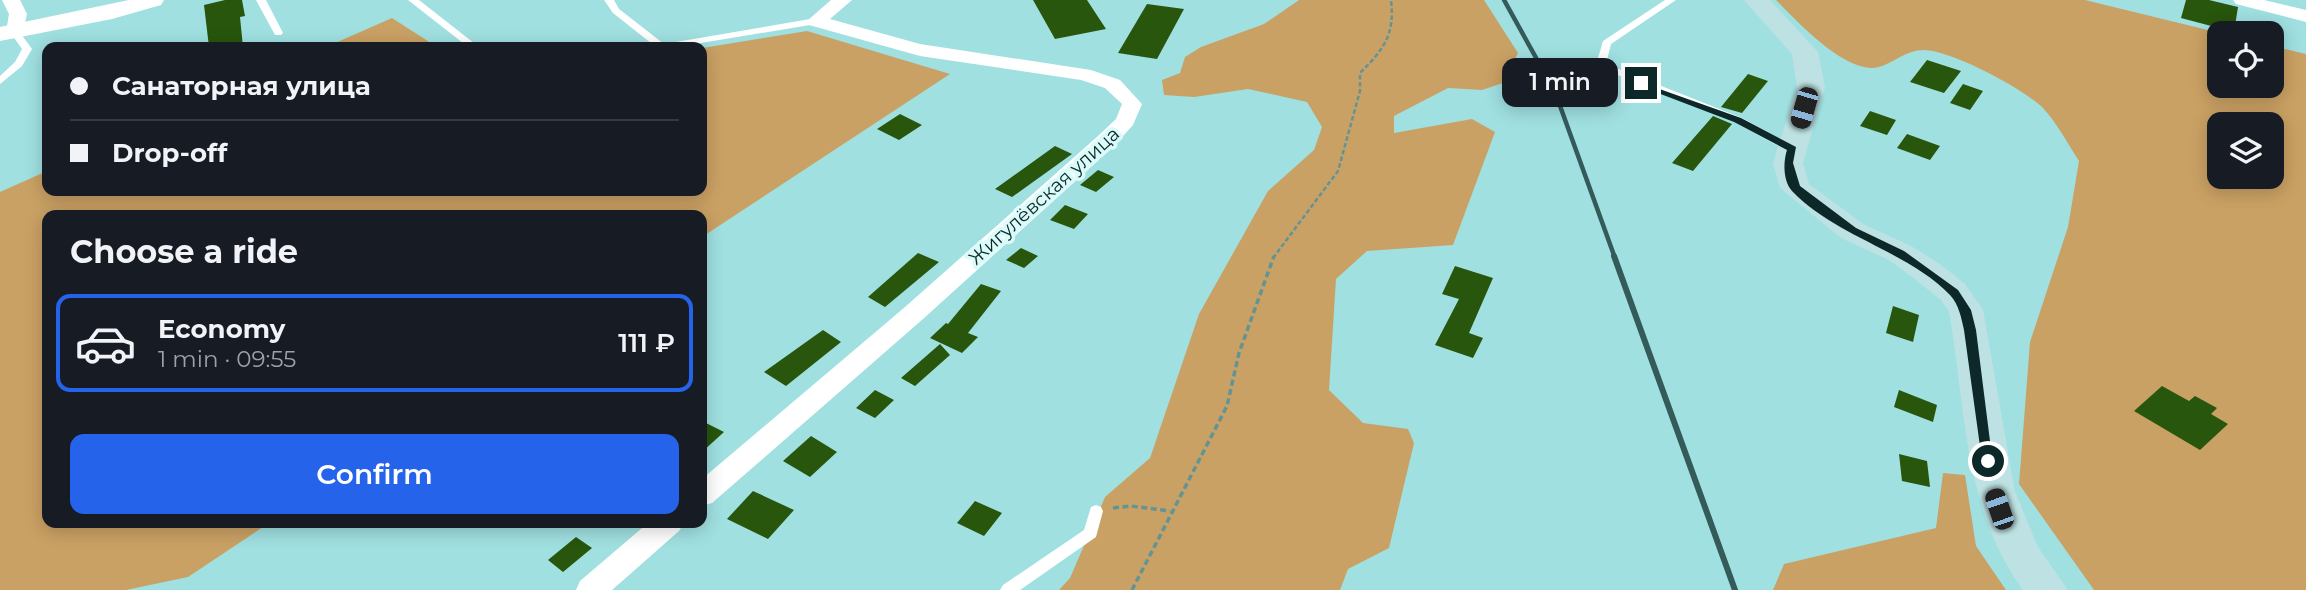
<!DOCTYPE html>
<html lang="en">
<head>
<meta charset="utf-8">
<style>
  :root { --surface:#171b24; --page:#242831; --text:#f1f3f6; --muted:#9ea1a6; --line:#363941; --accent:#2563eb }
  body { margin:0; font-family:Montserrat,sans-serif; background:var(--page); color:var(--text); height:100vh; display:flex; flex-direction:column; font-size:26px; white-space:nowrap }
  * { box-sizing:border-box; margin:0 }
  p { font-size:23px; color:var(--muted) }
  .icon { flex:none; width:38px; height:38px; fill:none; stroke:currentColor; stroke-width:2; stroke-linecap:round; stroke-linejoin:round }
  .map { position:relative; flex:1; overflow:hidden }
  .details { position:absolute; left:42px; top:210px; width:665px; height:318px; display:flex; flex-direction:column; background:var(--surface); border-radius:14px; box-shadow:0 4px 18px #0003 }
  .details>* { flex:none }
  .guide { position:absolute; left:42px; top:42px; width:665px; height:154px; border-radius:14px; box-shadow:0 4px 18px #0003; display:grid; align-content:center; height:154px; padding:0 28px; background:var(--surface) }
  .controls { position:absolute; left:2207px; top:21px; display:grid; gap:14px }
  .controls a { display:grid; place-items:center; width:77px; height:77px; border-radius:14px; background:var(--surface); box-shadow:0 4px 18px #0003; font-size:35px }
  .end { position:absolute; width:32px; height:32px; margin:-16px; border:9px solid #0d2828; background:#fff; box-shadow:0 0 0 4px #fff }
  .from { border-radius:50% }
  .bubble { position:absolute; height:49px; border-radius:14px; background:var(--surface); box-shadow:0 4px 18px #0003; font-size:23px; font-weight:600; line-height:49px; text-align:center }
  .car { position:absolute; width:21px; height:42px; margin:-21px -10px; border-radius:9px; box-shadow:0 0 5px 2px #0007; background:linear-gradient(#222 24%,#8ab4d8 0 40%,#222 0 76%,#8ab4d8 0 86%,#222 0) }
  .guide b { display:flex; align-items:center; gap:24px; height:66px; font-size:26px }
  .guide b+b { border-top:2px solid var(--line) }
  .guide i { width:18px; height:18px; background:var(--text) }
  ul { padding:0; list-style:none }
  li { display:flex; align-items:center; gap:21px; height:98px; margin:0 14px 10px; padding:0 14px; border:4px solid transparent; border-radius:14px }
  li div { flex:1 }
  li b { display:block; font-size:26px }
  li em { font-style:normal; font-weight:600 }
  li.on { border-color:var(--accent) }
  li>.icon { width:63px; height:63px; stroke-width:1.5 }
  h2 { padding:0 28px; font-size:32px; line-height:84px }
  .action { display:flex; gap:14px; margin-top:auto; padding:14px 28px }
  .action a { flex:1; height:80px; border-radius:14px; background:var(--accent); color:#fff; font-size:28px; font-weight:600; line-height:80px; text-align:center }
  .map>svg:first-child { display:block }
  .green { fill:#caa164; fill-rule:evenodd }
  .building { fill:#28560c }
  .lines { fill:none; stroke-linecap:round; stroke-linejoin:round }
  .path-far1 { stroke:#639495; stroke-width:2.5; stroke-dasharray:4.5 2.5; stroke-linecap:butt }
  .path { stroke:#639495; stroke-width:3.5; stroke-dasharray:6 3.5; stroke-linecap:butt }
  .service { fill:#fff; fill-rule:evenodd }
  .minor { fill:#fff; fill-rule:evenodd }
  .tertiary { fill:#fff; fill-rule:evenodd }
  .secondary { fill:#bee2e3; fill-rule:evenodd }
  .rail-far1 { stroke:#355a5a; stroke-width:4.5 }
  .rail { stroke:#355a5a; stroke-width:6 }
  .route { fill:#0d2828 }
  .labels { text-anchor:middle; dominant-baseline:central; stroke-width:7; stroke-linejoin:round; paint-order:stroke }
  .street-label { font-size:19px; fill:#0d2828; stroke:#dbfafa }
</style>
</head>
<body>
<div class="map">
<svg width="2306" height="590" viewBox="0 0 2306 590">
  <rect width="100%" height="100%" fill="#a0e0e1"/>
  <path class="green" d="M1299 0H1484L1518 53 1503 83 1482 90 1448 88 1394 116V133L1472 119 1495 132 1453 245 1367 251 1336 279 1329 390 1363 423 1408 429 1414 443 1389 548 1348 569 1340 590H1059L1070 578 1105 497 1150 458 1199 314 1268 191 1314 150 1322 127 1307 102 1248 89 1194 97 1164 95 1162 80 1180 73 1185 57 1201 47 1264 24Z
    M1776 0H2085L2220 33 2219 86H2272V46L2306 54V590H2094L2019 484 2030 342 2068 227 2079 161C2068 144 2057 123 2043 108 2022 88 1953 51 1924 50 1902 50 1889 69 1870 68 1837 65 1798 22 1776 0ZM2219 124H2272V177H2219Z
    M392 18 437 47H326Z
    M807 31 950 74 702 237V215H47V523H269L188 577 126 590H0V192L47 171V191H702V48Z
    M1943 473 1965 475 1976 546 2006 590H1773L1784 564 1936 528Z"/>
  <path class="building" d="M225 0H242L245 16 240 17 243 47H209L204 5Z
    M1033 0H1087L1106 29 1055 39Z
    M2186 0H2209L2238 7 2234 32 2181 18Z
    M1147 4 1184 9 1157 59 1118 53Z
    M1927 60 1961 71 1944 93 1910 82Z
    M1748 74 1768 81 1742 113 1721 107Z
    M1963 84 1983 91 1970 110 1950 103Z
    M1870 111 1896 120 1887 135 1860 126Z
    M900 114 922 125 899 140 877 129Z
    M1713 116 1732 124 1693 171 1672 163Z
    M1907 134 1940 146 1930 160 1897 148Z
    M1055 146 1072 154 1012 197 995 189Z
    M1098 170 1114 177 1096 192 1080 185Z
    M1065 205 1088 214 1074 229 1050 220Z
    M1021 248 1038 256 1024 268 1006 260Z
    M918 253 939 262 885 307 868 297Z
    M1455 266 1493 278 1469 333 1483 338 1473 358 1435 345 1459 299 1442 294Z
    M981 284 1001 291 968 333 978 337 962 353 930 338 946 323 948 324Z
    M1893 306 1919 315 1913 342 1886 333Z
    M823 330 841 342 786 386 764 372Z
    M940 344 950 355 915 386 901 378Z
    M2162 386 2189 401 2195 396 2217 408 2211 414 2228 424 2200 450 2134 411Z
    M875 390 894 400 875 418 856 408Z
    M1899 390 1937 405 1933 422 1894 407Z
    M702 421 724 432 702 452Z
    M811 436 837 452 810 477 783 461Z
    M1899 454 1927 461 1930 487 1902 481Z
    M753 491 794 510 768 539 727 519Z
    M975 501 1002 513 984 536 957 523Z
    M576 537 592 548 563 572 548 560Z"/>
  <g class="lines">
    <path class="path-far1" d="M1273 258 1338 171 1360 91V73C1384 49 1395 35 1391 0"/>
    <path class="path" d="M1113 508 1131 506 1170 511
      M1132 590 1227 406 1239 353 1274 256"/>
    <path class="service" d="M256 0H266L283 33 281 35H275Z
      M408 0H419L479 47H468Z
      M604 0H614L619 9 664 44 816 18 821 21 816 24 677 47H656L613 13Z
      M1665 0H1676L1611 44 1606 64 1742 118 1796 147 1797 149 1796 151H1788L1734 122 1598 67 1596 65 1603 41Z
      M15 29 18 30 32 49 22 66 0 84V76L15 62 22 49 10 32Z
      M1096 505 1101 507 1103 511 1096 537 1020 590H1000L1003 585 1084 530 1091 507Z"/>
    <path class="minor" d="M2 0H20L27 14 22 36H8L6 32 9 14Z
      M831 0H852L830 19 920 44 1091 70 1120 80 1142 104 1133 125 1114 146 923 319 712 503 702 506V479L905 307 1098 136 1116 119 1122 104 1105 88 1081 80 920 56 809 25 807 21Z
      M2233 0H2264L2306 10V22L2236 4Z
      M648 523H684L679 531 612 590H576L580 581Z"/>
    <path class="tertiary" d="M129 0H164L161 5 112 19 0 41V27Z"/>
    <path class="secondary" d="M1744 0H1770L1818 52 1825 87 1803 163 1809 184 1863 224 1911 246 1940 264 1965 284 1983 310 2015 492 2038 547 2068 590H2023C1963 508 1966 408 1949 312L1941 300 1916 280 1889 260 1841 238 1780 188 1773 163 1797 87 1792 54Z"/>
    <path class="rail-far1" d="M1504 0 1555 92 1615 258"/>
    <path class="rail" d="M1614 256 1735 590"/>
  </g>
  <path class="route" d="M1637 81 1741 118 1796 147 1793 163 1800 186 1856 228 1904 251 1958 290 1971 310 1976 330 1993 465 1988 466 1982 461 1964 330C1961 317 1959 305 1950 295 1909 252 1835 236 1792 191 1783 181 1783 162 1787 150L1734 122 1637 85Z"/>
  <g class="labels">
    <g class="street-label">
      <text transform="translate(1044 196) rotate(-42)">Жигулёвская улица</text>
    </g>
  </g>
</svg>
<div class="controls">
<a><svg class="icon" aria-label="locate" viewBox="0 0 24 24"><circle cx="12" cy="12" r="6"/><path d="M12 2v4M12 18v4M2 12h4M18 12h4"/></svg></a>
<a><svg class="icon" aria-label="layers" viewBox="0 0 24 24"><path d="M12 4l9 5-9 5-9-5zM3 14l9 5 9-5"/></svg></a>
</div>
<i class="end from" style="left:1988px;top:461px"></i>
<i class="end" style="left:1641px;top:83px"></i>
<div class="bubble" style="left:1502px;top:58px;width:116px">1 min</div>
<i class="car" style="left:1804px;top:108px;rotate:196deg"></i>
<i class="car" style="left:1999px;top:509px;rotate:341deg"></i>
<div class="guide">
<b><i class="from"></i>Санаторная улица</b>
<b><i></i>Drop-off</b>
</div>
<section class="details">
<h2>Choose a ride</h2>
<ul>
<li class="on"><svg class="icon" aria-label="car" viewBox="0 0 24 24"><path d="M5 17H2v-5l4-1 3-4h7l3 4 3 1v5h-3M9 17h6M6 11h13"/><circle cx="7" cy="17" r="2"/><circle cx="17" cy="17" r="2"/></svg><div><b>Economy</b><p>1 min · 09:55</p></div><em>111 ₽</em></li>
</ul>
<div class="action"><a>Confirm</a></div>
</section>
</div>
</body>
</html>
